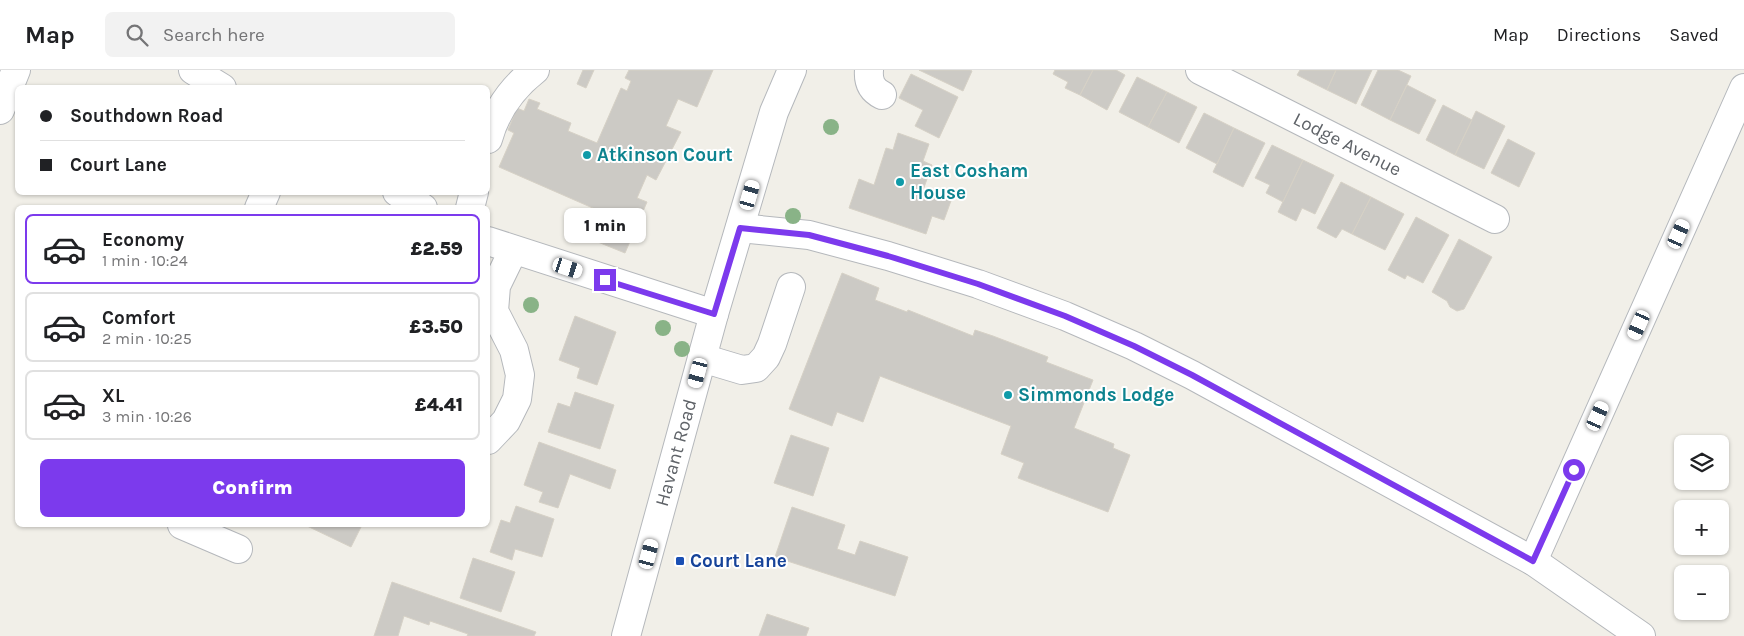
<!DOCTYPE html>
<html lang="en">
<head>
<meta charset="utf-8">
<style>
  :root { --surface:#fff; --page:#f2f2f2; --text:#202124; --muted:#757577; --line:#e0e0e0; --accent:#7c3aed }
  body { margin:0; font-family:Karla,sans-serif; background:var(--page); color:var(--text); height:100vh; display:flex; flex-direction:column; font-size:19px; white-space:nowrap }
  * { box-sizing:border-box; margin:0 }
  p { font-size:16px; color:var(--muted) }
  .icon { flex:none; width:28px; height:28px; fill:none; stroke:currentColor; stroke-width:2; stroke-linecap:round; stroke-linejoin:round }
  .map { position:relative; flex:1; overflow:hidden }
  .sheet { position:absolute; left:15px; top:135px; width:475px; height:322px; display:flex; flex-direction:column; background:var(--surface); border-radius:8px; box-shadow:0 1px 4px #0004 }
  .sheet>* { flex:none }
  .hud { position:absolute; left:15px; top:15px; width:475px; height:110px; border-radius:8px; box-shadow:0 1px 4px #0004; display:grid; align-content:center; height:110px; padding:0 25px; background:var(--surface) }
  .controls { position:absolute; left:1674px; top:365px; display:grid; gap:10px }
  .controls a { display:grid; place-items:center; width:55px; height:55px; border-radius:8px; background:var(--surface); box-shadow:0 1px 4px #0004; font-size:25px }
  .end { position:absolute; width:22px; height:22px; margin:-11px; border:6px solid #7c3aed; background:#fff; box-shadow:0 0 0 2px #fff }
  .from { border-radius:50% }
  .bubble { position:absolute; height:35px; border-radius:8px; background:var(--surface); box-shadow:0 1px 4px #0004; font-size:16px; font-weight:800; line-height:35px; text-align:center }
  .car { position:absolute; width:15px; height:30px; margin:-15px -8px; border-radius:6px; box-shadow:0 0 4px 1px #0007; background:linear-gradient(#fff 24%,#345 0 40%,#fff 0 76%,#345 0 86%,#fff 0) }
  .hud b { display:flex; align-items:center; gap:18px; height:48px; font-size:19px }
  .hud b+b { border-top:1px solid var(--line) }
  .hud i { width:12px; height:12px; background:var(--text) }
  ul { padding:9px 0 0; list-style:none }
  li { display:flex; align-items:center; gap:15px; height:70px; margin:0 10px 8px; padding:0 15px; border:2px solid var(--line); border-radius:8px }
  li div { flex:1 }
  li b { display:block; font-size:19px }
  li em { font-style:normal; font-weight:800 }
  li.on { border-color:var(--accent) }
  li>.icon { width:45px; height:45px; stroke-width:1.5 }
  .button { display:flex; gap:10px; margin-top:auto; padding:10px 25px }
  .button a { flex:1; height:58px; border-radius:8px; background:var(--accent); color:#fff; font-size:20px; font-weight:800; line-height:58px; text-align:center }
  header { display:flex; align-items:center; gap:30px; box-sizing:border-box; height:70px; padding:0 25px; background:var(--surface); border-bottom:1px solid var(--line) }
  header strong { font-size:24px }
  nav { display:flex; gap:28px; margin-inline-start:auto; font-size:18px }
  .search { width:350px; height:45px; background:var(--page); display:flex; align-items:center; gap:12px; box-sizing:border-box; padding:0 18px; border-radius:8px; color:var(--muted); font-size:19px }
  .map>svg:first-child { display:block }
  .building { fill:#cccac5; stroke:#d6d1c6 }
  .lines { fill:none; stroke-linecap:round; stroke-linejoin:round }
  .minor-casing { stroke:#b5b8bc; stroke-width:30 }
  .minor { stroke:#fff; stroke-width:28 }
  .tree { fill:#89b387 }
  .route { stroke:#7c3aed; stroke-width:6 }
  .culture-dot { fill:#0f9aa8; stroke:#fff; stroke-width:2 }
  .transit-dot { fill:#1a4fb4; stroke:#fff; stroke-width:2 }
  .labels { text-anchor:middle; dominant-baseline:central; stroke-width:4; stroke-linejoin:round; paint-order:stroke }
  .street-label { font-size:19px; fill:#5f6368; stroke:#fff }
  .culture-label { font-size:19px; font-weight:bold; fill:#0d838f; stroke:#fff; text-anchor:start }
  .transit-label { font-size:19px; font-weight:bold; fill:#164399; stroke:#fff; text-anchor:start }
</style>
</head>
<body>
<header>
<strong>Map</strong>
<div class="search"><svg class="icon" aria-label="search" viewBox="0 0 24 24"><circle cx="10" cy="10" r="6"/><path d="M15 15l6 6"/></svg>Search here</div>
<nav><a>Map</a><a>Directions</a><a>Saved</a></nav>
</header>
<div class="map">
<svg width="1744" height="566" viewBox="0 0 1744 566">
  <rect width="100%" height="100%" fill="#f1efe8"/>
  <path class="building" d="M583 0H594L586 18 577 14Z
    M629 0H713L697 37 678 29 666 56 681 62 656 110 647 105 637 128 647 132 625 183 583 166 595 139 499 97 514 63 508 60 517 38 524 41 529 29 540 33 537 39 571 53 568 61 597 73 621 18 627 21 631 11 625 8Z
    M919 0H970L972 1 963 21Z
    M1055 0H1093L1080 25 1065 18 1068 12 1053 4Z
    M1093 0H1116L1125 5 1107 40 1080 25Z
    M1300 0H1336L1327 20 1297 5Z
    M1336 0H1372L1356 34 1327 20Z
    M1378 0H1398L1411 6 1390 50 1361 35Z
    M911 4 958 27 939 68 915 56 923 40 899 28Z
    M1137 7 1167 22 1148 57 1119 42Z
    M1407 15 1436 30 1419 64 1390 50Z
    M1167 22 1197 37 1179 73 1148 57Z
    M1443 35 1472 50 1455 85 1426 70Z
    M1476 41 1505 56 1484 99 1455 85Z
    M1204 43 1234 58 1217 94 1186 78Z
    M1234 58 1265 73 1243 117 1213 102Z
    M898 63 929 74 923 91 932 95 922 123 936 127 937 123 952 128 944 150 932 146 926 164 849 138 859 109 874 115 886 78 893 80Z
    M1508 69 1535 83 1519 117 1491 103Z
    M1272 75 1303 90 1283 132 1266 123 1270 115 1255 108Z
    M1303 90 1334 105 1315 144 1302 138 1296 151 1278 142Z
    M1341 112 1371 127 1352 164 1342 159 1336 168 1317 158Z
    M1371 127 1404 144 1385 180 1352 164Z
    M1416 147 1449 165 1423 213 1407 205 1405 209 1388 200Z
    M1459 169 1492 187 1464 239 1457 241 1450 237 1447 231 1432 222Z
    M842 203 879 218 875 230 907 242 908 240 973 266 975 260 993 266 1048 287 1046 292 1093 310 1074 358 1114 374 1113 378 1130 385 1108 442 1018 408 1024 393 1001 384 1011 356 880 306 863 352 837 342 832 356 789 339Z
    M575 246 616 262 597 315 577 308 580 298 559 290Z
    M575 322 614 335 600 379 548 362 558 333 570 337Z
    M791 365 829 378 813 426 774 413Z
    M539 372 616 400 610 419 570 404 558 438 539 432 543 422 524 415Z
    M516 436 554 449 542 487 515 479 512 490 490 482 501 450 510 453Z
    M792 437 845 455 837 479 855 485 860 471 908 487 895 526 775 487Z
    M305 455H362L351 477Z
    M473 488 515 502 501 542 460 528Z
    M392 512 536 562 534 566H467L468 564 430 551 429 555 404 546 398 566H374Z
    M767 544 809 558 806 566H759Z"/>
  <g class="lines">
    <g class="minor-casing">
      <g id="minor">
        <path d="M193 0 222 18"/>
        <path d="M869 0C868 12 872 20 882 25"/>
        <path id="s1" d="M1200 0 1495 149"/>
        <path d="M0 40 16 0"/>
        <path d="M488 69C496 40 512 18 535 0"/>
        <path d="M397 122 423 138"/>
        <path d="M259 138 266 122"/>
        <path d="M470 138 474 122"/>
        <path d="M740 158 809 165 888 186 978 214 1065 246 1134 276 1192 305 1533 491 1641 566"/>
        <path d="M488 171 714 244"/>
        <path d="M702 288 742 300 756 298 766 287 772 274 791 217"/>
        <path d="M488 370 506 351 517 329 520 305 514 280 494 241 496 216 513 181"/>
        <path d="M182 455 238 479"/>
        <path d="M1533 491 1744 18"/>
        <path id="s2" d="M626 566 714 244 774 42 792 0"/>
      </g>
    </g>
    <use href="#minor" class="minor"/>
  </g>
  <g class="tree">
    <circle cx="831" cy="57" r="8"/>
    <circle cx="793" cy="146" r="8"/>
    <circle cx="531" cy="235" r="8"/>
    <circle cx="663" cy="258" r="8"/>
    <circle cx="682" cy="279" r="8"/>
  </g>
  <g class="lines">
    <path class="route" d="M605 210 714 244 740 158 809 165 888 186 978 214 1065 246 1134 276 1192 305 1533 491 1574 400"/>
  </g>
  <g class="culture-dot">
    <circle cx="587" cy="85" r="5"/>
    <circle cx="900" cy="112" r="5"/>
    <circle cx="1008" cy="325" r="5"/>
  </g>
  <rect class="transit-dot" x="675" y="486" width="10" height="10" rx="2.5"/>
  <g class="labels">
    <g class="street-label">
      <text stroke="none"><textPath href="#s1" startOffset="165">Lodge Avenue</textPath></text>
      <text stroke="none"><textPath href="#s2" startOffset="190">Havant Road</textPath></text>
    </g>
    <g class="culture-label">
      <text x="597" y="85">Atkinson Court</text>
      <text x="910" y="101">East Cosham<tspan x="910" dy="22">House</tspan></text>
      <text x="1018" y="325">Simmonds Lodge</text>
    </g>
    <g class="transit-label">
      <text x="690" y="491">Court Lane</text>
    </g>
  </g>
</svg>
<div class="controls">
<a><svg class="icon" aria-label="layers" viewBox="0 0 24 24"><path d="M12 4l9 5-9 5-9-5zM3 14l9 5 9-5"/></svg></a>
<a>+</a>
<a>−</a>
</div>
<i class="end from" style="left:1574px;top:400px"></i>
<i class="end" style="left:605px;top:210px"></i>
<div class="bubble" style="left:564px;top:138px;width:82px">1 min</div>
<i class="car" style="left:750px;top:125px;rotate:16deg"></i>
<i class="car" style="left:1679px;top:164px;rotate:24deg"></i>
<i class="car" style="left:568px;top:198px;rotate:108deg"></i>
<i class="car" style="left:1639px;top:255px;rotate:204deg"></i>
<i class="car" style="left:698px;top:303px;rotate:195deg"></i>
<i class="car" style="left:1598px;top:346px;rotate:24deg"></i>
<i class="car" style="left:649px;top:484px;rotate:15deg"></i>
<div class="hud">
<b><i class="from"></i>Southdown Road</b>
<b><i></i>Court Lane</b>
</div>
<section class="sheet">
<ul>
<li class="on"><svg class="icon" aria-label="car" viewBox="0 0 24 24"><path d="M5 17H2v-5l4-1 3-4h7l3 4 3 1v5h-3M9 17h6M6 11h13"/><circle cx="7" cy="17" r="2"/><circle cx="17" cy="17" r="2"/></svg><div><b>Economy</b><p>1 min · 10:24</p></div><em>£2.59</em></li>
<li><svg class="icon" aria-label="car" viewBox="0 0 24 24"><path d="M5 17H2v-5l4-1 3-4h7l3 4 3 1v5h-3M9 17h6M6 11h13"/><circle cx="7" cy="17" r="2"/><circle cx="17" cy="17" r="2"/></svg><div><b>Comfort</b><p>2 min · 10:25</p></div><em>£3.50</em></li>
<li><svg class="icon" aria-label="car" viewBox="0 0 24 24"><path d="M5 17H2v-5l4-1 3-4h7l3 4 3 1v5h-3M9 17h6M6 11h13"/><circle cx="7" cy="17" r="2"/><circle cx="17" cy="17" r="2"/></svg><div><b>XL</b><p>3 min · 10:26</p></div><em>£4.41</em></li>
</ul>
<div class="button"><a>Confirm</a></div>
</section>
</div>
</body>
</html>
